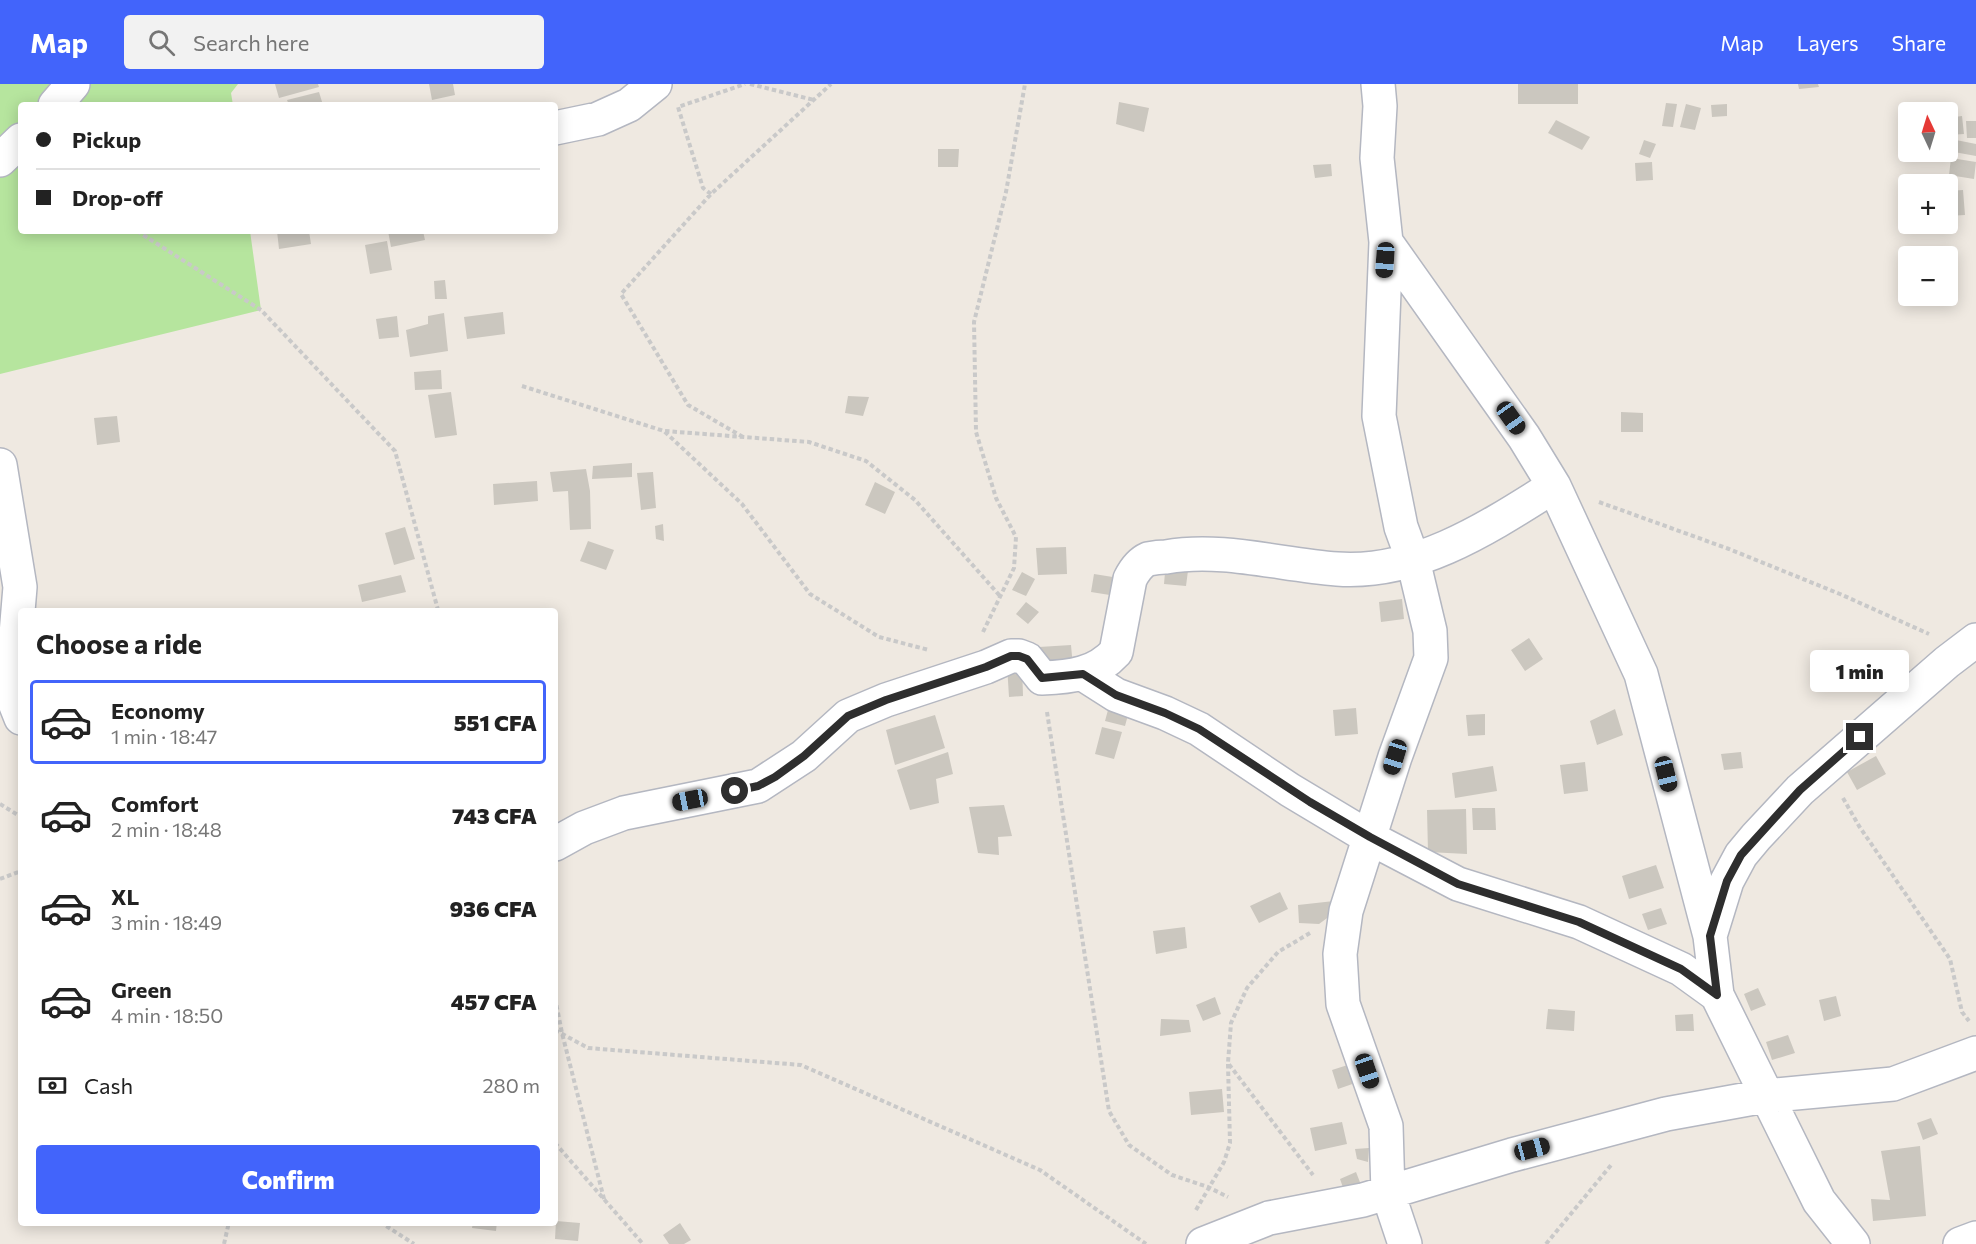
<!DOCTYPE html>
<html lang="en">
<head>
<meta charset="utf-8">
<style>
  :root { --surface:#fff; --page:#f2f2f2; --text:#222; --muted:#767676; --line:#e0e0e0; --accent:#4264fb }
  body { margin:0; font-family:Commissioner,sans-serif; background:var(--page); color:var(--text); height:100vh; display:flex; flex-direction:column; font-size:22px; white-space:nowrap }
  * { box-sizing:border-box; margin:0 }
  p { font-size:20px; color:var(--muted) }
  .icon { flex:none; width:33px; height:33px; fill:none; stroke:currentColor; stroke-width:2; stroke-linecap:round; stroke-linejoin:round }
  .map { position:relative; flex:1; overflow:hidden }
  .drawer { position:absolute; left:18px; top:524px; width:540px; height:618px; display:flex; flex-direction:column; background:var(--surface); border-radius:6px; box-shadow:0 3px 15px #0003 }
  .drawer>* { flex:none }
  .hud { position:absolute; left:18px; top:18px; width:540px; height:132px; border-radius:6px; box-shadow:0 3px 15px #0003; display:grid; align-content:center; height:132px; padding:0 18px; background:var(--surface) }
  .needle { width:39px; rotate:356deg }
  .tools { position:absolute; left:1898px; top:18px; display:grid; gap:12px }
  .tools a { display:grid; place-items:center; width:60px; height:60px; border-radius:6px; background:var(--surface); box-shadow:0 3px 15px #0003; font-size:30px }
  .end { position:absolute; width:27px; height:27px; margin:-14px; border:8px solid #2e2e2e; background:#fff; box-shadow:0 0 0 3px #fff }
  .from { border-radius:50% }
  .bubble { position:absolute; height:42px; border-radius:6px; background:var(--surface); box-shadow:0 3px 15px #0003; font-size:20px; font-weight:800; line-height:42px; text-align:center }
  .car { position:absolute; width:18px; height:36px; margin:-18px -9px; border-radius:8px; box-shadow:0 0 4px 2px #0007; background:linear-gradient(#222 24%,#8ab4d8 0 40%,#222 0 76%,#8ab4d8 0 86%,#222 0) }
  .hud b { display:flex; align-items:center; gap:21px; height:57px; font-size:22px }
  .hud b+b { border-top:2px solid var(--line) }
  .hud i { width:15px; height:15px; background:var(--text) }
  ul { padding:0; list-style:none }
  li { display:flex; align-items:center; gap:18px; height:84px; margin:0 12px 9px; padding:0 6px; border:3px solid transparent; border-radius:6px }
  li div { flex:1 }
  li b { display:block; font-size:22px }
  li em { font-style:normal; font-weight:800 }
  li.current { border-color:var(--accent) }
  li>.icon { width:54px; height:54px; stroke-width:1.5 }
  h2 { padding:0 18px; font-size:27px; line-height:72px }
  .pay { display:flex; align-items:center; gap:15px; height:66px; padding:0 18px; font-size:22px }
  .pay p { margin-inline-start:auto }
  .button { display:flex; gap:12px; margin-top:auto; padding:12px 18px }
  .button a { flex:1; height:69px; border-radius:6px; background:var(--accent); color:#fff; font-size:24px; font-weight:800; line-height:69px; text-align:center }
  header { display:flex; align-items:center; gap:36px; box-sizing:border-box; height:84px; padding:0 30px; background:var(--accent); color:#fff }
  header strong { font-size:28px }
  nav { display:flex; gap:33px; margin-inline-start:auto; font-size:21px }
  .search { width:420px; height:54px; background:var(--page); display:flex; align-items:center; gap:15px; box-sizing:border-box; padding:0 21px; border-radius:6px; color:var(--muted); font-size:22px }
  .map>svg:first-child { display:block }
  .green { fill:#b6e59e }
  .building { fill:#cbc7bf }
  .lines { fill:none; stroke-linecap:round; stroke-linejoin:round }
  .street-casing { stroke:#b4b7c1; stroke-width:36 }
  .path { stroke:#c9c9c9; stroke-width:4; stroke-dasharray:4.5 3; stroke-linecap:butt }
  .street { stroke:#fff; stroke-width:33 }
  .route { stroke:#2e2e2e; stroke-width:8 }
</style>
</head>
<body>
<header>
<strong>Map</strong>
<div class="search"><svg class="icon" aria-label="search" viewBox="0 0 24 24"><circle cx="10" cy="10" r="6"/><path d="M15 15l6 6"/></svg>Search here</div>
<nav><a>Map</a><a>Layers</a><a>Share</a></nav>
</header>
<div class="map">
<svg width="1976" height="1160" viewBox="0 0 1976 1160">
  <rect width="100%" height="100%" fill="#efe9e1"/>
  <path class="green" d="M0 0H238L231 9 233 21H21V147H250L261 226 0 290Z"/>
  <path class="building" d="M275 0H318L319 3 279 14Z
    M429 0H453L455 11 432 16Z
    M1518 0H1578V20H1518Z
    M1798 0H1818L1819 3 1799 5Z
    M319 8 323 21H289L287 16Z
    M1119 18 1149 24 1144 48 1116 40Z
    M1666 19 1677 20 1673 43 1662 42Z
    M1686 20 1701 24 1695 46 1680 43Z
    M1727 20V32L1712 33 1711 21Z
    M1962 32 1964 50 1948 51 1947 34Z
    M1556 36 1590 53 1582 66 1548 49Z
    M1966 37H1976V54H1967Z
    M1644 56 1656 60 1650 74 1639 70Z
    M1956 56 1976 60V72L1954 68Z
    M938 65H959L958 83H938Z
    M1951 74 1976 78 1974 95 1949 91Z
    M1652 78 1653 96 1636 97 1635 79Z
    M1331 80 1332 92 1315 94 1313 81Z
    M1963 106 1965 131 1947 132V107Z
    M277 147H309L311 160 279 165Z
    M388 147H423L425 156 391 163Z
    M387 157 392 186 370 190 365 161Z
    M445 196 447 215H435L434 197Z
    M503 228 505 250 467 255 464 233Z
    M444 229 448 267 410 273 406 246 428 240V232Z
    M397 232 399 253 379 255 376 235Z
    M441 286 442 305 415 306 414 288Z
    M451 308 457 351 435 354 428 311Z
    M848 312 869 313 863 332 845 329Z
    M1621 328 1643 329V348H1621Z
    M117 332 120 358 97 361 94 334Z
    M632 379V393L592 395 593 382Z
    M586 385 590 407 591 445 570 446 568 407 553 408 550 388Z
    M653 388 656 424 641 426 637 389Z
    M537 397 538 417 494 421 493 400Z
    M875 398 895 408 885 430 865 421Z
    M663 440 664 457 656 455 655 442Z
    M405 443 415 475 394 481 385 449Z
    M588 457 614 466 606 486 580 477Z
    M1066 463 1067 490 1038 491 1036 464Z
    M1166 477 1189 479 1186 502 1164 500Z
    M1022 488 1035 495 1026 512 1012 506Z
    M1094 490 1119 494 1116 512 1091 508Z
    M401 491 406 508 362 518 358 501Z
    M1402 515 1404 535 1381 538 1379 518Z
    M1026 518 1039 528 1028 540 1016 530Z
    M1529 554 1543 575 1525 587 1511 566Z
    M1071 561 1073 583 1040 584 1039 563Z
    M1022 580 1023 612 1009 613 1007 581Z
    M1111 615 1131 620 1125 642 1105 637Z
    M1356 624 1358 650 1335 652 1333 626Z
    M1615 625 1623 651 1597 661 1590 637Z
    M1485 630V651L1468 652 1466 631Z
    M935 631 945 664 895 681 886 646Z
    M1102 643 1122 648 1114 675 1095 670Z
    M948 668 953 690 936 695 939 719 910 726 897 686Z
    M1741 668 1743 684 1724 686 1721 670Z
    M1876 672 1886 690 1857 706 1847 688Z
    M1585 678 1588 707 1564 710 1560 681Z
    M1493 682 1497 707 1455 714 1452 689Z
    M1004 721 1012 752 998 753 999 771 978 769 969 723Z
    M1472 724H1495L1496 746H1473Z
    M1466 725 1467 770 1428 768 1427 726Z
    M1656 781 1664 804 1629 815 1622 792Z
    M1280 808 1288 825 1259 839 1250 822Z
    M1334 817V829L1319 840 1299 839 1298 821Z
    M1661 824 1667 840 1648 846 1642 830Z
    M1185 843 1187 864 1156 870 1153 847Z
    M1758 904 1766 921 1751 927 1744 910Z
    M1836 912 1841 932 1824 937 1819 916Z
    M1215 913 1221 930 1203 937 1196 921Z
    M1548 925 1575 927 1574 947 1546 945Z
    M1693 930 1694 947H1676L1675 931Z
    M1161 935 1189 936 1191 948 1160 952Z
    M1788 951 1795 969 1772 976 1766 958Z
    M1354 979 1361 997 1338 1005 1332 986Z
    M1222 1005 1224 1028 1191 1031 1189 1008Z
    M1931 1034 1938 1050 1923 1056 1917 1039Z
    M1342 1038 1347 1060 1315 1067 1310 1044Z
    M1920 1062 1926 1132 1873 1137 1871 1115 1890 1116 1881 1067Z
    M1369 1064 1368 1078 1357 1075 1355 1065Z
    M1356 1088 1363 1106 1346 1112 1340 1095Z
    M556 1137 580 1139 578 1157 555 1155Z
    M473 1138H497L496 1147 472 1144Z
    M680 1139 691 1156 684 1160H669L663 1151Z"/>
  <g class="lines">
    <g class="street-casing">
      <path id="street" d="M1378 0 1380 22 1377 74 1386 158 1524 353 1554 402 1641 590 1710 852 1717 911 1819 1117 1853 1160
        M55 21 73 0
        M555 44 598 35 629 21 655 0
        M0 76 21 56
        M1386 158 1379 332 1401 443 1413 476 1430 547 1431 574 1395 673 1346 827 1340 870 1343 920 1386 1042 1388 1109 1405 1160
        M0 381 20 503 12 598 13 614 21 634
        M1083 590 1116 611 1165 629 1199 645 1290 706 1370 754 1458 800 1579 838 1681 885 1717 911
        M555 760 584 744 624 729 758 702 804 672 848 632 886 616 986 583 1011 572H1019L1027 575 1042 594C1071 593 1096 590 1116 568L1130 495C1134 487 1139 479 1148 475 1153 474 1160 473 1166 473 1222 463 1281 481 1337 485 1417 491 1489 443 1554 402
        M1710 852 1727 797 1741 771 1756 753 1800 706 1947 578 1976 556
        M1203 1160 1269 1134 1363 1116 1512 1071 1666 1030 1765 1012 1893 1000 1976 969
        M1960 1160 1976 1154"/>
    </g>
    <path class="path" d="M750 0 814 16
      M711 110 703 104 678 23 745 0
      M137 147 261 226 395 367 438 526
      M522 302 664 347 742 420 810 510 879 553 929 566
      M665 347 809 358 866 377 915 416 1000 512
      M743 353 688 321 621 210 711 110 831 0
      M1599 418 1729 465 1840 510 1929 550
      M983 548 1014 484 1016 453 996 414 976 348 974 238 1006 108 1025 0
      M1047 628 1109 1027 1129 1061 1172 1091 1208 1103 1228 1113
      M1843 714 1859 742 1950 875 1962 928 1969 937
      M0 720 21 733
      M0 795 21 787
      M1310 849 1278 868 1247 904 1231 939 1228 979 1313 1091
      M555 914 562 949 604 1115
      M555 946 588 964 801 981 1040 1086 1146 1160
      M555 1059 643 1160
      M1196 1126 1224 1078 1230 1059 1228 980
      M380 1138 414 1160
      M224 1160 229 1138
      M1546 1160 1612 1080"/>
    <use href="#street" class="street"/>
  </g>
  <g class="lines">
    <path class="route" d="M735 707 758 702 775 693 804 672 848 632 886 616 986 583 1011 572H1019L1027 575 1042 594 1083 590 1116 611 1165 629 1199 645 1310 718 1370 753 1458 800 1579 838 1681 885 1717 911 1710 852 1727 797 1741 771 1800 706 1860 653"/>
  </g>
</svg>
<div class="tools">
<a><svg class="needle" viewBox="-14 -14 28 28"><path d="M0-13l5 13h-10z" fill="#e53935"/><path d="M0 13l5-13h-10z" fill="#767676"/></svg></a>
<a>+</a>
<a>−</a>
</div>
<i class="end from" style="left:735px;top:707px"></i>
<i class="end" style="left:1860px;top:653px"></i>
<div class="bubble" style="left:1810px;top:566px;width:99px">1 min</div>
<i class="car" style="left:1385px;top:176px;rotate:184deg"></i>
<i class="car" style="left:1511px;top:334px;rotate:145deg"></i>
<i class="car" style="left:1395px;top:673px;rotate:197deg"></i>
<i class="car" style="left:1666px;top:690px;rotate:166deg"></i>
<i class="car" style="left:690px;top:716px;rotate:259deg"></i>
<i class="car" style="left:1367px;top:987px;rotate:161deg"></i>
<i class="car" style="left:1532px;top:1065px;rotate:75deg"></i>
<div class="hud">
<b><i class="from"></i>Pickup</b>
<b><i></i>Drop-off</b>
</div>
<section class="drawer">
<h2>Choose a ride</h2>
<ul>
<li class="current"><svg class="icon" aria-label="car" viewBox="0 0 24 24"><path d="M5 17H2v-5l4-1 3-4h7l3 4 3 1v5h-3M9 17h6M6 11h13"/><circle cx="7" cy="17" r="2"/><circle cx="17" cy="17" r="2"/></svg><div><b>Economy</b><p>1 min · 18:47</p></div><em>551 CFA</em></li>
<li><svg class="icon" aria-label="car" viewBox="0 0 24 24"><path d="M5 17H2v-5l4-1 3-4h7l3 4 3 1v5h-3M9 17h6M6 11h13"/><circle cx="7" cy="17" r="2"/><circle cx="17" cy="17" r="2"/></svg><div><b>Comfort</b><p>2 min · 18:48</p></div><em>743 CFA</em></li>
<li><svg class="icon" aria-label="car" viewBox="0 0 24 24"><path d="M5 17H2v-5l4-1 3-4h7l3 4 3 1v5h-3M9 17h6M6 11h13"/><circle cx="7" cy="17" r="2"/><circle cx="17" cy="17" r="2"/></svg><div><b>XL</b><p>3 min · 18:49</p></div><em>936 CFA</em></li>
<li><svg class="icon" aria-label="car" viewBox="0 0 24 24"><path d="M5 17H2v-5l4-1 3-4h7l3 4 3 1v5h-3M9 17h6M6 11h13"/><circle cx="7" cy="17" r="2"/><circle cx="17" cy="17" r="2"/></svg><div><b>Green</b><p>4 min · 18:50</p></div><em>457 CFA</em></li>
</ul>
<div class="pay"><svg class="icon" aria-label="cash" viewBox="0 0 24 24"><path d="M3 7h18v10H3z"/><circle cx="12" cy="12" r="2"/></svg>Cash<p>280 m</p></div>
<div class="button"><a>Confirm</a></div>
</section>
</div>
</body>
</html>
